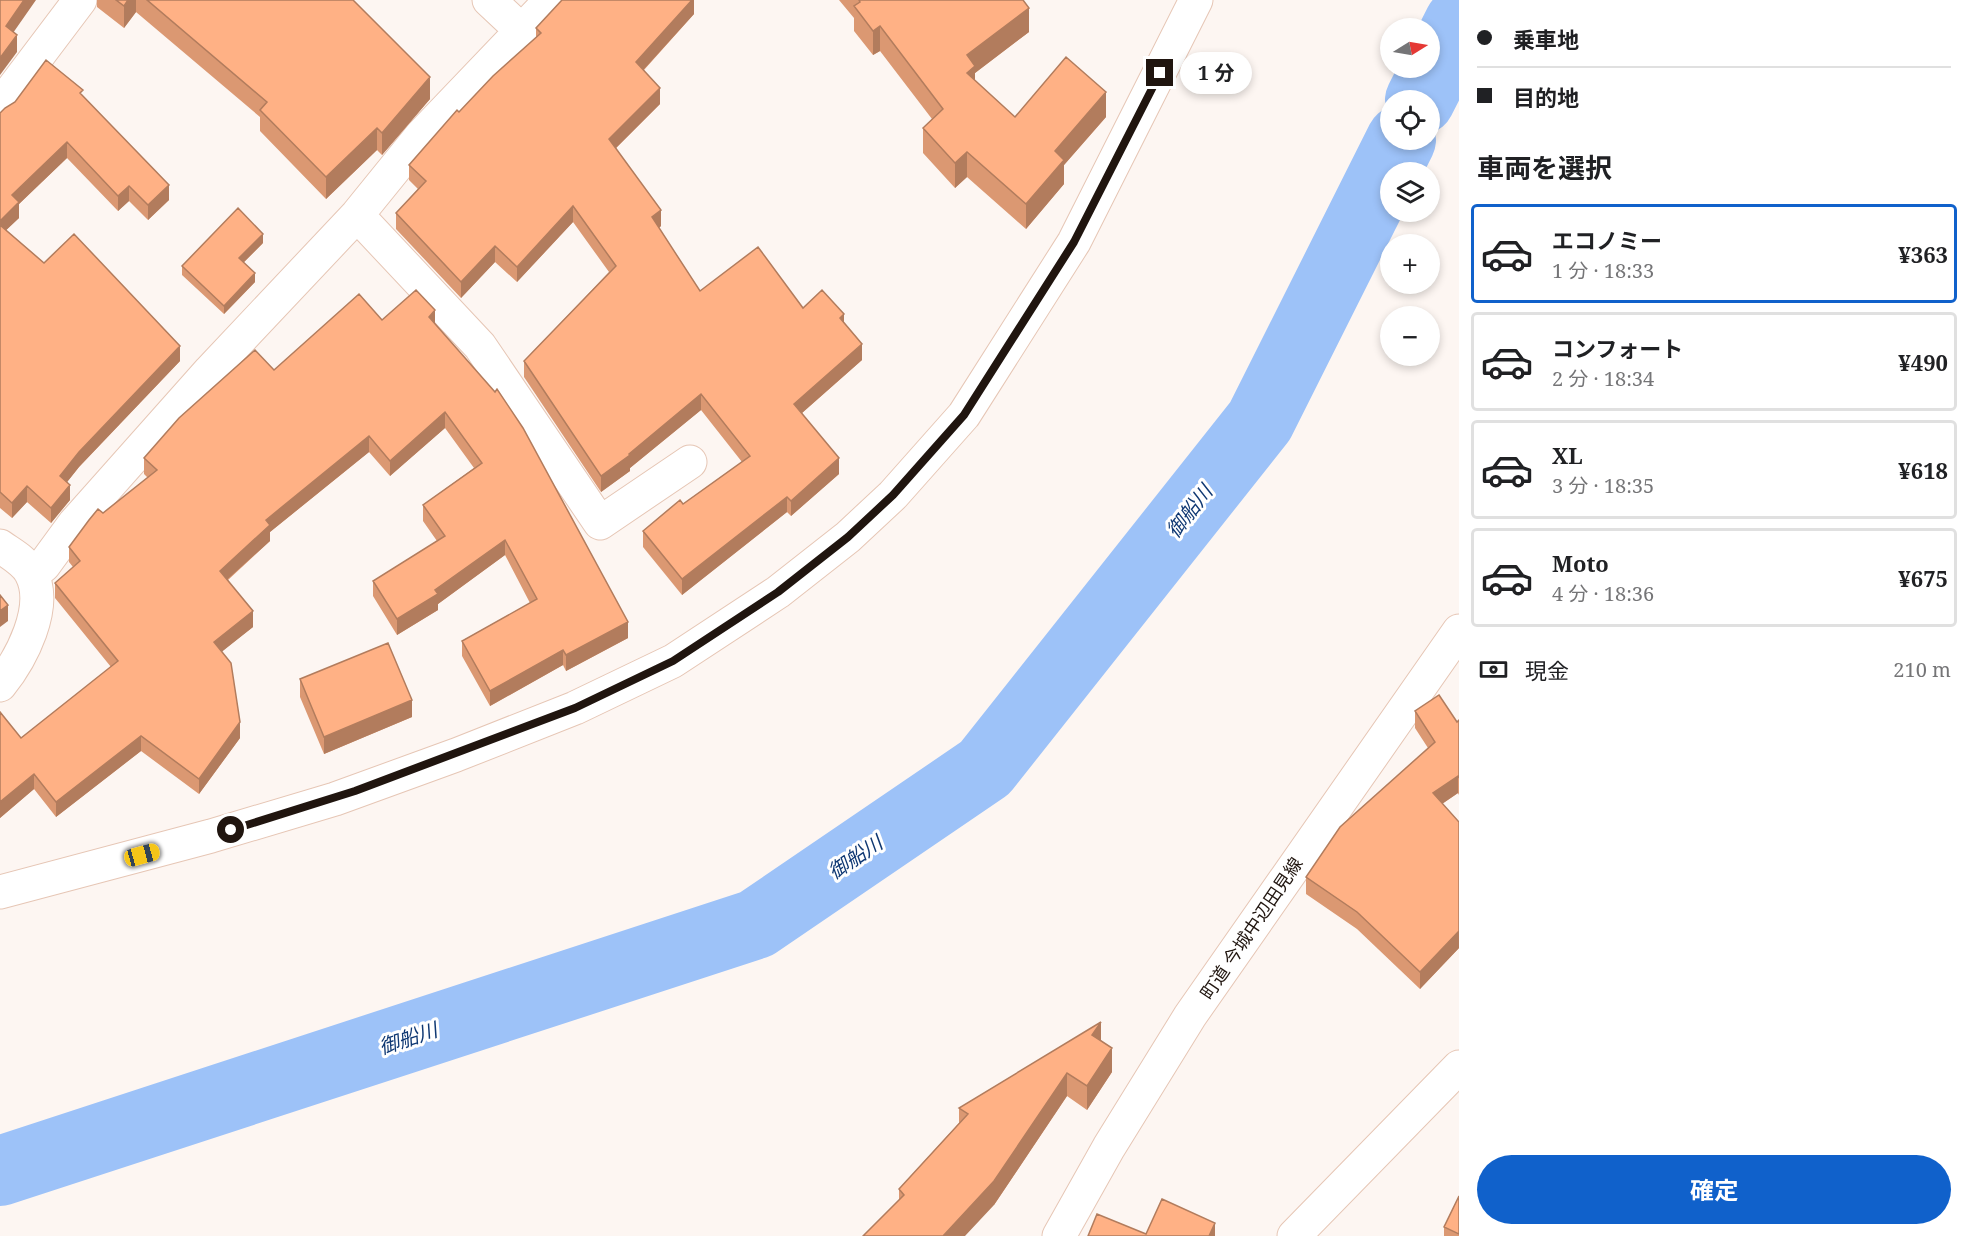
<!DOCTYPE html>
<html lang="ja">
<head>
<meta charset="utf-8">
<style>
  :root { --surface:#fff; --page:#f6f6f6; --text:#202124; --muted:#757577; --line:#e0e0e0; --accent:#1061cb }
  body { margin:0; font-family:"Noto Serif","Noto Sans JP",serif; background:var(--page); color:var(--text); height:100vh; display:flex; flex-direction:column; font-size:22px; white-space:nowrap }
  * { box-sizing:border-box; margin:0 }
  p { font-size:20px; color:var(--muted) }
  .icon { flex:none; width:33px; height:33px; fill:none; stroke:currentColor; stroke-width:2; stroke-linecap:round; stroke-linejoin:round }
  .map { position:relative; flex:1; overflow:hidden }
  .panel { display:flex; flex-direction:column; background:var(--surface); width:510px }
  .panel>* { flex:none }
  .hud { display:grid; align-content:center; height:132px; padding:0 18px; background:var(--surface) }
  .needle { width:39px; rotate:79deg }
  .controls { position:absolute; left:1380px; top:18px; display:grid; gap:12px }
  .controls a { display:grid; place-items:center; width:60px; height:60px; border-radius:50%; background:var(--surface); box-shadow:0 3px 9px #0003; font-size:30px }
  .end { position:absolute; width:27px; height:27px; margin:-14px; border:8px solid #20150f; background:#fff; box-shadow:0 0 0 3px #fff }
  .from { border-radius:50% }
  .bubble { position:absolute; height:42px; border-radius:21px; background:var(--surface); box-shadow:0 3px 9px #0003; font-size:20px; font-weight:700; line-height:42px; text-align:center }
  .car { position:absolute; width:18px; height:36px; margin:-18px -9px; border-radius:8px; box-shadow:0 0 4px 2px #0007; background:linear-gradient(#f5c518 24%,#345 0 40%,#f5c518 0 76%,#345 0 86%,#f5c518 0) }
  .hud b { display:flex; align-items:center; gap:21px; height:57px; font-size:22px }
  .hud b+b { border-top:2px solid var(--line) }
  .hud i { width:15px; height:15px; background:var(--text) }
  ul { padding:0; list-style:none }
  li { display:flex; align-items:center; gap:18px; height:99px; margin:0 12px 9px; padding:0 6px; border:3px solid var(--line); border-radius:6px }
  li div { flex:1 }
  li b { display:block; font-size:22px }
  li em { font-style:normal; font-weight:700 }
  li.current { border-color:var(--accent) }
  li>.icon { width:54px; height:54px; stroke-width:1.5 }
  h2 { padding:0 18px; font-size:27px; line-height:72px }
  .pay { display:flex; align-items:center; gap:15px; height:66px; padding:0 18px; font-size:22px }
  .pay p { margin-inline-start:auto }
  .button { display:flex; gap:12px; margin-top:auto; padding:12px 18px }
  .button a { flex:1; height:69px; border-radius:36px; background:var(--accent); color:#fff; font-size:24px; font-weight:700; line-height:69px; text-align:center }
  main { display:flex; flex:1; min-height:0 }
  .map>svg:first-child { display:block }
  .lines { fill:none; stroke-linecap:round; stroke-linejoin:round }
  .river { stroke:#9dc2f8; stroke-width:70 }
  .street-casing { stroke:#e6c6b5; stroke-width:35 }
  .secondary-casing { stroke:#e6c6b5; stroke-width:35 }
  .street { stroke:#fff; stroke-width:33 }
  .secondary { stroke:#fff; stroke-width:33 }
  .wall { fill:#db9872 }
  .shaded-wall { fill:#b27c5d }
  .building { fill:#ffb185; stroke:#b27c5d; stroke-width:1.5 }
  .route { stroke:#20150f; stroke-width:8 }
  .labels { text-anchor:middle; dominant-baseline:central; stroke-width:6; stroke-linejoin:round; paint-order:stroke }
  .street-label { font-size:18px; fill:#20150f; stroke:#fff }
  .water-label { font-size:20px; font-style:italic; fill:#0f3873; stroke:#fff }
</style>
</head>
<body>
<main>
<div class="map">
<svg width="1459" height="1236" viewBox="0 0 1459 1236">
  <rect width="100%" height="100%" fill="#fdf6f2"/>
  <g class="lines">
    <path class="river" d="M1420 100 1459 23
      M0 1171 756 924 985 768 1260 421 1401 140"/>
    <g class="street-casing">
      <path id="street" d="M489 0 522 31
        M0 106 80 0
        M357 215 480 346 600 523 690 462
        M0 546C11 554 25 561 31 573 49 607 21 659 0 685
        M32 575 44 565 74 524 210 371 357 215 421 136 551 0
        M0 892 211 836 335 799 456 755 575 708 673 661 778 592 848 537 893 495 964 415 1074 242 1196 0"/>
    </g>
    <g class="secondary-casing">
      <path id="secondary" d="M1059 1236 1109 1147 1190 1016 1459 631
        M1294 1236 1459 1067"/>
    </g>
    <use href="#street" class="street"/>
    <use href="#secondary" class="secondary"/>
  </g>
  <path class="wall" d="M97 0H353L430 99 382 155 377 150 326 199 260 131V117L136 12 124 28 97 7Z
    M694 0V14L644 70 660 104 616 148 661 226 659 228 700 291 803 308 844 323 862 360 802 413 839 474 791 516 787 512 682 595 643 547V531L683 504 742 462 701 410 630 468V471L601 492 524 377V361L609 272 573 222 517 282 495 262 461 298 396 229V213L418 189 409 180V165L459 112 536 38V28Z
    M839 0H1023L1029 32 975 73V81L1015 117H1106L1064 165V184L1026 229 967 177 955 188 923 153V128L932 119 880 51 873 55 854 31V18Z
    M83 96 169 200 148 220 129 201 118 211 67 158 19 204V218L6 230 44 263 180 361 79 467 67 482 70 500 51 523 27 502 12 518 0 508V113Z
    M263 243 243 263 255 282 224 314 182 275V266Z
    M382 320 435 324 628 638 566 671 563 665 490 706 462 656V641L530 603 505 555 438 604V610L397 635 373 596V581L437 541 423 521V505L474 468 445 428 390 476 369 452 270 532V541L228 580 253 627 222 651 240 738 199 794 141 751 56 817 34 789 0 818V712L21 738 111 667 55 598V583L73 567 69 562V547L103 513 148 478 144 474V458L274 370Z
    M300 679 412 717 324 754 300 697Z
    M1415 711 1457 722 1459 720V795L1458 793 1442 804 1459 822V948L1420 989 1357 929 1306 894V877L1428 748 1415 728Z
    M1101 1041 1112 1072 1087 1110 1067 1096 994 1205 899 1200V1189L959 1123V1108Z
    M1459 1196V1236H1444V1227Z"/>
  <path class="shaded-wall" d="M24 0H36L6 43V26Z
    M128 0H136V12L124 28V6Z
    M692 0H694V14L636 78V62Z
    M1029 8V32L975 73V91L967 97V55Z
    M880 26V51L873 55V31Z
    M17 35V52L0 75V58Z
    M430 77V99L382 155V133Z
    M660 88V104L609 155V139Z
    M1106 92V117L1064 165V184L1026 229V204L1055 151Z
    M377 128V150L326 199V177Z
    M67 142V158L19 204V218L0 236V221L12 195Z
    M967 152V177L955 188V163Z
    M169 185V200L148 220V205Z
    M129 186V201L118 211V196Z
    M573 206V222L517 282V267Z
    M661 210V226L652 233V217Z
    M263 234V243L239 267V258Z
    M495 246V262L461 298V282Z
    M255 273V282L224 314V306Z
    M435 310V326L429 317Z
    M844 314V330L840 318Z
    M862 344V360L794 420V404Z
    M180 346V361L79 467 60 491V476L79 452Z
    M701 394V410L630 468V471L601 492V476Z
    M445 412V428L390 476V461Z
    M369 436V452L270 532V541L220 586V571L266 520Z
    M839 458V474L791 516V501Z
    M70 485V500L51 523V508Z
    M27 486V502L12 518V503Z
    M787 497V512L682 595V579Z
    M505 540V555L438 604V610L397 635V619L435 590Z
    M8 605V621L0 627V611Z
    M253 611V627L214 658V642Z
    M628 622V638L566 671V655Z
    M563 650V665L490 706V691Z
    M412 700V717L324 754V737Z
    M240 722V738L199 794V779Z
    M141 736V751L56 817V802Z
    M34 774V789L0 818V802Z
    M1458 776V793L1433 810V793Z
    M1459 931V948L1420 989V972Z
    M1101 1022V1046L1092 1035Z
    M1112 1048V1072L1087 1110V1086Z
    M1067 1073V1096L994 1205 965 1236H943Z
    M1215 1223V1236H1209Z"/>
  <path class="building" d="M0 0H24L6 26 17 35 0 58Z
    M116 0H128L124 6Z
    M147 0H353L430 77 382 133 377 128 326 177 260 110 267 102Z
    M562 0H692L636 62 660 88 609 139 661 210 652 217 700 291 758 247 803 308 822 290 844 314 840 318 862 344 794 404 839 458 791 501 787 497 682 579 643 531 680 500 683 504 750 456 701 394 629 454 630 455 601 476 524 361 616 266 573 206 517 267 495 246 461 282 396 213 426 181 409 165 457 110 459 112 493 76 541 33 536 28Z
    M859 0H1023L1029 8 967 55 975 66 967 73 1015 117 1066 57 1106 92 1055 151 1064 160 1026 204 967 152 955 163 923 128 943 109 880 26 873 31 854 6 860 2Z
    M46 60 83 90 80 93 169 185 148 205 129 186 118 196 67 142 12 195 19 202 0 221V113L5 108 15 102Z
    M238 208 263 234 239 258 255 273 224 306 182 266Z
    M0 225 44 263 74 234 180 346 79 452 60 476 70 485 51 508 27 486 12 503 0 492Z
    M416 290 435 310 429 317 495 392 497 389 523 428 628 622 566 655 563 650 490 691 462 641 537 599 505 540 435 590 438 594 397 619 373 581 445 536 423 505 482 463 445 412 390 461 369 436 266 520 270 525 220 571 253 611 214 642 231 663 240 722 199 779 141 736 56 802 34 774 0 802V712L21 738 118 661 55 583 80 561 69 547 89 520 98 509 103 513 157 470 144 458 179 418 255 350 274 370 359 294 382 320Z
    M0 595 8 605 0 611Z
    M388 643 412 700 324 737 300 679Z
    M1439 695 1457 722 1459 720V778L1458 776 1433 793 1459 822V931L1420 972 1357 912 1306 877 1340 827 1435 742 1415 711Z
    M1101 1022 1092 1035 1112 1048 1087 1086 1067 1073 994 1181 943 1236H863L904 1195 899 1189 968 1114 959 1108Z
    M1459 1196V1234L1444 1227Z
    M1162 1199 1215 1223 1209 1236H1088L1097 1214 1146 1234Z"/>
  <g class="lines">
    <path class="route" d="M231 830 355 791 575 708 673 661 778 592 848 537 893 495 964 415 1074 242 1160 73"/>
  </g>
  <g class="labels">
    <g class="street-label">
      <text transform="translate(1251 928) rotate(-56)">町道 今城中辺田見線</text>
    </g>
    <g class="water-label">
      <text transform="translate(1189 511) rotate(-52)">御船川</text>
      <text transform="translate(855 857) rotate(-34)">御船川</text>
      <text transform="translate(408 1038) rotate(-18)">御船川</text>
    </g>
  </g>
</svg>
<div class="controls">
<a><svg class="needle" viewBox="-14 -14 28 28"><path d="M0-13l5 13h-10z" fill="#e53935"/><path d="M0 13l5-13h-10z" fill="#757577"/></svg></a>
<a><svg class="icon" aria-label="locate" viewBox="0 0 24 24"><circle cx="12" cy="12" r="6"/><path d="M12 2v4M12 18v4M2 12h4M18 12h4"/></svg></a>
<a><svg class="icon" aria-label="layers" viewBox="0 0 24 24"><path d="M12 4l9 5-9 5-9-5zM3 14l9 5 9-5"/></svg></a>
<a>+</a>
<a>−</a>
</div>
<i class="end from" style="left:231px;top:830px"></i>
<i class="end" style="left:1160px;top:73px"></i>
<div class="bubble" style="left:1180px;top:52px;width:72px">1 分</div>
<i class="car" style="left:142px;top:855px;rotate:75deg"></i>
</div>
<section class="panel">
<div class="hud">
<b><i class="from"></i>乗車地</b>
<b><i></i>目的地</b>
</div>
<h2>車両を選択</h2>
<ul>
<li class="current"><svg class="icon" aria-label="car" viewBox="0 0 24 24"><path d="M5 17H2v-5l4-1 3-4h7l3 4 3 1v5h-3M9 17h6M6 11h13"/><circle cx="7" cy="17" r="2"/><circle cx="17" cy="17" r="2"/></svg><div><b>エコノミー</b><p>1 分 · 18:33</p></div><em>¥363</em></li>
<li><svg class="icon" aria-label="car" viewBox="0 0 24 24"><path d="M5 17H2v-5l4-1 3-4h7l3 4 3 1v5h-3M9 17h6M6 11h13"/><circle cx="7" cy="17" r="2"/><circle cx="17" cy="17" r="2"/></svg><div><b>コンフォート</b><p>2 分 · 18:34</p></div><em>¥490</em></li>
<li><svg class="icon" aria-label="car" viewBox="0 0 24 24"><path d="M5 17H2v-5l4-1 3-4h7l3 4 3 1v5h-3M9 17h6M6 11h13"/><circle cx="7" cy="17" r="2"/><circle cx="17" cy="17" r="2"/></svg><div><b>XL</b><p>3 分 · 18:35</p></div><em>¥618</em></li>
<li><svg class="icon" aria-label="car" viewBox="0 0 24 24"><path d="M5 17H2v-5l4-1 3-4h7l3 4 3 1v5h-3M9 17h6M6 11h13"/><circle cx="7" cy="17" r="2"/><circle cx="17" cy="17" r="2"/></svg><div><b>Moto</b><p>4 分 · 18:36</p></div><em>¥675</em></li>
</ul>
<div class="pay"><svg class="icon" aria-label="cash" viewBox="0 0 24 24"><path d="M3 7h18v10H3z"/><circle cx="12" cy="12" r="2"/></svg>現金<p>210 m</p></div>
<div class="button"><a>確定</a></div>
</section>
</main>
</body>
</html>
